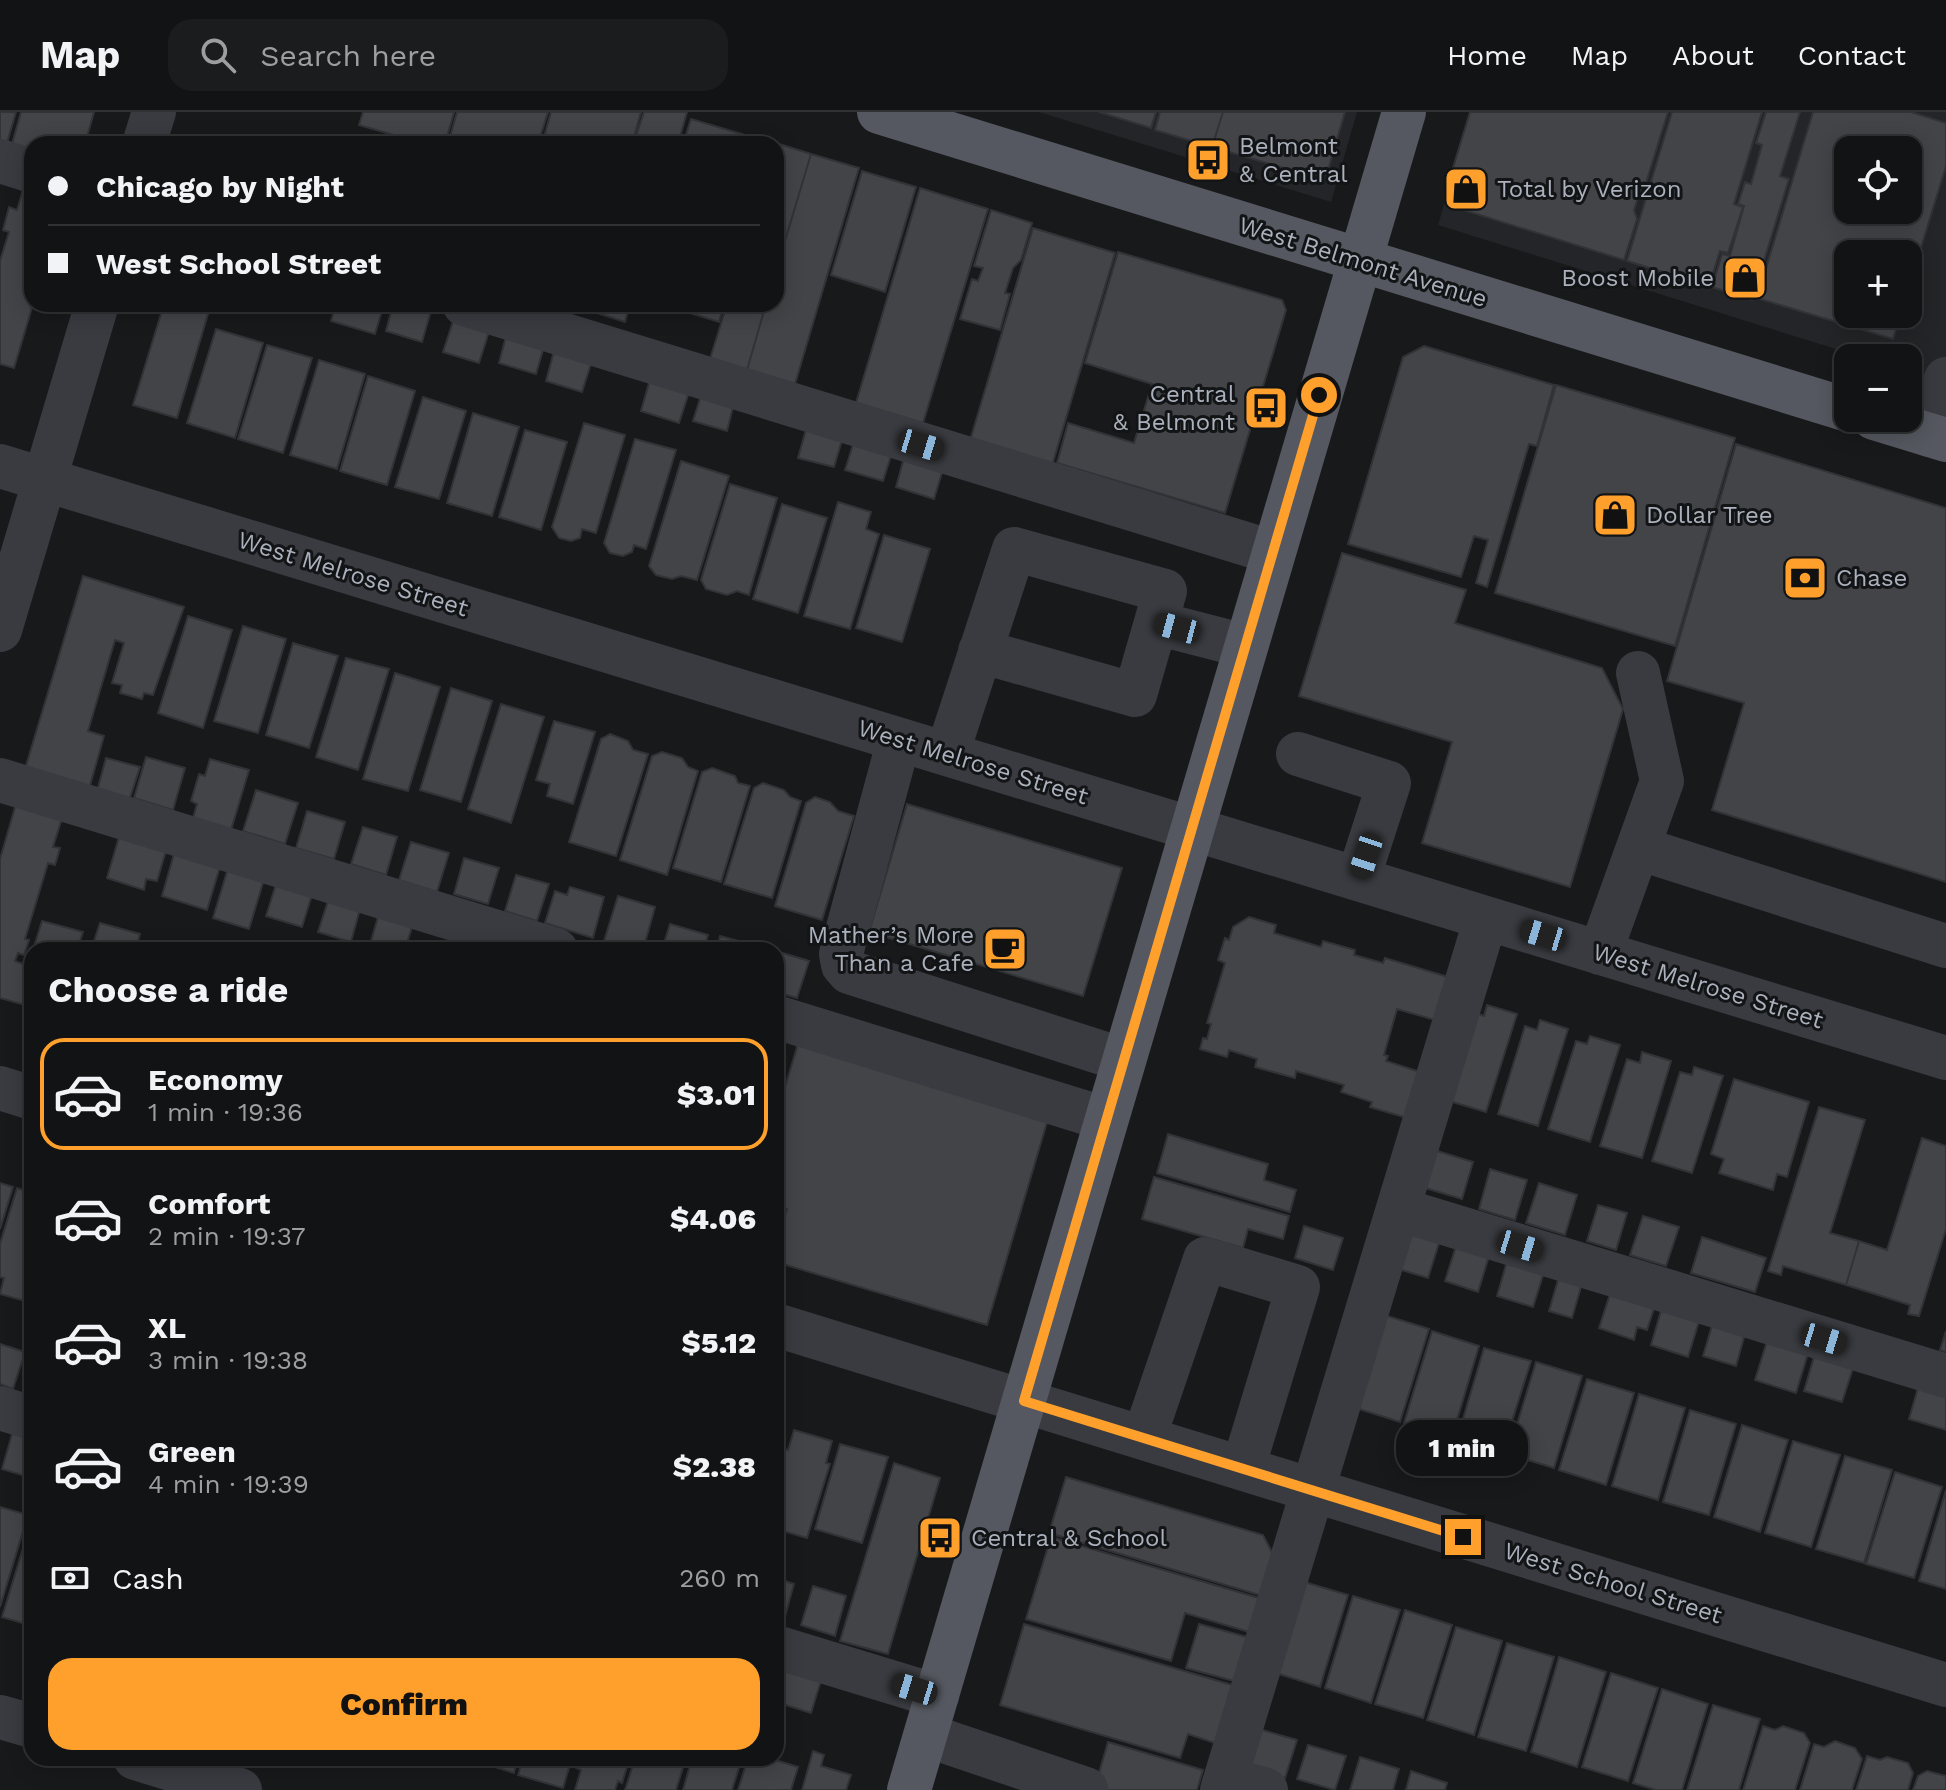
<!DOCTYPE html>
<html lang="en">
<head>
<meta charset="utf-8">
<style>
  :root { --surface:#121314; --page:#1b1c1d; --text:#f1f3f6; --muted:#9c9ea0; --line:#313234; --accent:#ffa02c }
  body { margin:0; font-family:"Work Sans",sans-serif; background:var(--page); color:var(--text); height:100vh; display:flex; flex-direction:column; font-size:30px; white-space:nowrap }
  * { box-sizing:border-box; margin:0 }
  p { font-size:26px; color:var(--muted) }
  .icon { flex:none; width:44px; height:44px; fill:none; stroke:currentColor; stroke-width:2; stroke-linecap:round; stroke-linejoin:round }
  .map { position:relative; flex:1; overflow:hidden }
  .sheet { position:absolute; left:24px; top:830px; width:760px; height:824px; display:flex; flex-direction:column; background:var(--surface); border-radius:24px; box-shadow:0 4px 20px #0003,0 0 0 2px var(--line) }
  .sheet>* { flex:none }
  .top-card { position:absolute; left:24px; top:24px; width:760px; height:176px; border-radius:24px; box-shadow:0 4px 20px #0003,0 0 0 2px var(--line); display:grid; align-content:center; height:176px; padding:0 24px; background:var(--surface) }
  .fabs { position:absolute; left:1834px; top:24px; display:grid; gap:16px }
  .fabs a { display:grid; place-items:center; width:88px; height:88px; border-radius:16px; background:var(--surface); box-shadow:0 4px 20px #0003,0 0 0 2px var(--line); font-size:40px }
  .end { position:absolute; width:36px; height:36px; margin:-18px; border:10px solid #ffa02c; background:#111; box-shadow:0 0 0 4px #111 }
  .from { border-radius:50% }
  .bubble { position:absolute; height:56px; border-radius:24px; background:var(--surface); box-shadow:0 4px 20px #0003,0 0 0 2px var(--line); font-size:26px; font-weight:800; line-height:56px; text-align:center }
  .car { position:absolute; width:24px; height:48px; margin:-24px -12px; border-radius:10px; box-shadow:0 0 6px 2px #0007; background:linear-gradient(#222 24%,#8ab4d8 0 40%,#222 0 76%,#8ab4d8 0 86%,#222 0) }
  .top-card b { display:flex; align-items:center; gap:28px; height:76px; font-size:30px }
  .top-card b+b { border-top:2px solid var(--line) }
  .top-card i { width:20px; height:20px; background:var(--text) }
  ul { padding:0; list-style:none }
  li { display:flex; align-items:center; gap:24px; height:112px; margin:0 16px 12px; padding:0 8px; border:4px solid transparent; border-radius:24px }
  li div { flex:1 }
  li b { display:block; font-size:30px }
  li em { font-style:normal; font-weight:800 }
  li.active { border-color:var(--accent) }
  li>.icon { width:72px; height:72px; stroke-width:1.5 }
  h2 { padding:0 24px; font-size:36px; line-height:96px }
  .pay { display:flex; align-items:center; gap:20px; height:88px; padding:0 24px; font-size:30px }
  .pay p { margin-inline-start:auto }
  .button { display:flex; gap:16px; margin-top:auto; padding:16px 24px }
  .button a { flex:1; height:92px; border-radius:24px; background:var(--accent); color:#111; font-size:32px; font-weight:800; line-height:92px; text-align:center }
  header { display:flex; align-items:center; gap:48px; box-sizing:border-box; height:112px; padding:0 40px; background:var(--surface); border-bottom:2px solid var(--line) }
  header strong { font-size:38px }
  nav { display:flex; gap:44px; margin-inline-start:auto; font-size:28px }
  .search { width:560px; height:72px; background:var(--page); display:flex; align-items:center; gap:20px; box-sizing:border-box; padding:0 28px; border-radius:24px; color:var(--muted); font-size:30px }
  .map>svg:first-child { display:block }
  .built { fill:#242528; fill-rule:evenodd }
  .building { fill:#424448; stroke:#323337; stroke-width:2; fill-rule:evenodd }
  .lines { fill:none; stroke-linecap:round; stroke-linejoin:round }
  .minor { stroke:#393b40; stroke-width:44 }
  .major { stroke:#555860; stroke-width:44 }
  .route { stroke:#ffa02c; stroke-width:10 }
  .labels { text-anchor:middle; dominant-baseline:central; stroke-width:6; stroke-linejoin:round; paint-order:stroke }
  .poi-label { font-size:24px; fill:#aab1bc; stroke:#131416; text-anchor:start }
  .street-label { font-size:24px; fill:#aab1bc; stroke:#131416 }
</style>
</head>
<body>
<header>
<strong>Map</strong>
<div class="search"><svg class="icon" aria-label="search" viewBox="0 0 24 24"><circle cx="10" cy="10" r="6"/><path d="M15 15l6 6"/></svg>Search here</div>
<nav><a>Home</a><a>Map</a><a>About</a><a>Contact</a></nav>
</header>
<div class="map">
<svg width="1946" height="1678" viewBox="0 0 1946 1678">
  <rect width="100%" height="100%" fill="#18191b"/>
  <path class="built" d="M1039 0H1357L1331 90Z
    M1472 0H1946V271L1908 259V246H1865L1438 113ZM1848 38H1908V98H1848ZM1848 142H1908V202H1848Z"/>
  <path class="building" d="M0 0H16L7 31 0 28Z
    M21 0H94L85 32H32V38L12 32Z
    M363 0H454L445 32H425L359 13Z
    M457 0H548L538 32H448Z
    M551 0H641L632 32H542Z
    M644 0H687L678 32H640L641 26 636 24Z
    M1099 0H1156L1151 16Z
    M1160 0H1223L1212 35 1155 18Z
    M1223 0H1345L1329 55 1311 64 1212 35Z
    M1470 0H1668L1646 71 1643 70 1634 98 1637 107 1624 148 1454 95 1445 82Z
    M1672 0H1762L1734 92 1743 95 1728 141 1720 139 1709 174 1627 149Z
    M1766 0H1800L1780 64 1789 67 1752 188 1712 175 1722 142 1730 144 1744 94 1738 92 1745 70 1751 72 1762 33 1756 31Z
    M1813 0H1911L1946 11V54L1908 178V142H1848V202H1901L1893 227 1757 186ZM1848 38H1908V98H1848Z
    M691 7 772 31V32H683Z
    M776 31 811 42 776 159Z
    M811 42 859 56 795 272 747 258 766 192H776V159Z
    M862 59 916 75 885 180 831 163Z
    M27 65 32 67 33 192 14 256 0 252V149L9 120 3 118 9 95 17 98Z
    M920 76 988 97 923 311 856 291Z
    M991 98 1032 111 1021 148 1013 156 1005 181 1010 182 1000 218 960 207 972 167 978 169 983 156 974 154Z
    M1033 116 1115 141 1051 357 969 332Z
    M1118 140 1282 188 1286 198 1225 401 1057 351 1068 311 1134 331 1152 272 1085 251Z
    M164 192H211L177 306 133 293Z
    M287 192H323L321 201Z
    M336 192H384L375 222 331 209Z
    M393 192H433L422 230 386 219Z
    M593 192H630L625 210 591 199Z
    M689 192H724L719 210 687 200Z
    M727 192H766L747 258 710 247Z
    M457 197 493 207 479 251 443 240Z
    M509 213 547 224 536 262 499 251Z
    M216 217 263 231 235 326 187 311Z
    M557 228 595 239 582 280 546 269Z
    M267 233 312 246 283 341 238 327Z
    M1424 234 1554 273 1537 334 1529 332 1487 475 1476 471 1488 428 1474 424 1461 465 1348 432 1403 245Z
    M319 248 365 262 337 357 290 343Z
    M653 257 693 268 679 311 641 299Z
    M368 264 415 279 387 373 340 359Z
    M1556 273 1735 326 1675 534 1495 481Z
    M704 274 736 283 727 319 693 309Z
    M423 285 466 299 439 387 395 375Z
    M473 301 519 315 492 404 447 391Z
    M809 307 845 318 834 355 798 346Z
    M584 311 625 323 596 421 582 417 580 426 571 429 559 426 552 415Z
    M525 318 567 330 541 418 499 405Z
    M857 320 895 331 883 369 845 358Z
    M635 327 676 338 646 437 634 433 632 440 623 444 610 441 604 431Z
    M1736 332 1946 396V770L1712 698 1744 591 1667 569Z
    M907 335 946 347 934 387 896 375Z
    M681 349 729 364 697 468 681 464 672 467 656 463 649 454Z
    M730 372 777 386 749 483 737 479 727 483 706 477 701 468Z
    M838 390 871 400 866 417 879 422 850 517 804 504Z
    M782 392 827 406 798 501 753 487Z
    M884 423 930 437 902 530 856 516Z
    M1342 441 1466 478 1455 511 1602 556 1623 597 1570 775 1422 731 1452 630 1299 584Z
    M83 464 184 495 153 583 144 581 142 587 120 581 122 573 112 571 124 531 115 528 88 619 104 624 89 677 25 657Z
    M188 504 232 518 203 616 158 601Z
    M243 514 286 527 258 621 214 609Z
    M293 531 338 544 309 636 266 623Z
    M346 546 389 557 358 658 316 645Z
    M395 561 440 575 408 679 363 667Z
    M451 576 492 589 461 690 420 678Z
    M501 592 544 605 511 711 468 697Z
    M554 609 595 620 573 692 547 684 550 672 536 668Z
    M610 622 628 629 633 638 648 642 616 744 569 730 601 627Z
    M662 640 682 646 688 655 698 659 667 763 620 748 652 644Z
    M146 645 185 656 173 698 134 686Z
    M106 646 140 655 128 692 96 683Z
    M210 647 249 658 231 718 193 706 197 692 191 689 199 662 205 664Z
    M712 656 735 664 738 671 750 674 721 770 673 756 702 660Z
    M763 671 784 678 790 685 801 689 772 786 724 772 754 676Z
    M256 678 298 691 285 732 243 719Z
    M18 685 64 700 53 735 60 736 55 753 48 751 25 827 29 828 24 843 18 841 15 849 28 854 32 841V895L0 886V747Z
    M815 685 830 690 838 699 854 704 822 808 775 794 806 691Z
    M907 692 1122 756 1083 884 869 820Z
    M307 699 345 710 334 747 296 736Z
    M363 715 397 725 386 763 351 752Z
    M121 718 168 732 157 769 146 767 144 778 107 766Z
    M411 730 449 741 437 780 399 768Z
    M176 735 222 748 207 798 162 784Z
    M464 746 499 756 488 792 454 782Z
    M229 753 265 764 249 817 213 806Z
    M516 763 549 772 537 809 505 799Z
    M278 766 314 776 302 815 266 804Z
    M570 775 604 785 593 826 545 811 555 779 567 783Z
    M330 783 361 793 351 830 318 820Z
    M618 784 655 795 643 838H634L604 829Z
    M380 798 414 808 405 838 369 836Z
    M1249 805 1276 813 1274 821 1321 835 1323 829 1355 838 1354 843 1383 851 1385 846 1448 865 1435 908 1397 897 1384 943 1388 944 1386 949 1420 960 1407 1006 1370 995 1372 990 1341 980 1344 973 1296 959 1295 966 1255 955 1257 947 1229 938 1227 945 1200 937 1203 926 1207 927 1211 912 1207 911 1225 851 1218 848 1225 826 1229 828 1233 815Z
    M42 809 83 820 77 838H33Z
    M100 811 140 822 136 838H91Z
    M670 812 708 823 704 838H662Z
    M720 824 761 835 760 838H717Z
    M776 839 809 849 797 886 776 880Z
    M1487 893 1517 902 1486 1000 1446 988 1472 900 1484 904Z
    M1540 908 1568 917 1538 1014 1498 1002 1525 914 1537 918Z
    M1590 924 1620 933 1590 1030 1548 1017 1576 929 1587 932Z
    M800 925 1050 1000 987 1213 776 1150V1134L787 1097 776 1094V1005Z
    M1642 940 1671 949 1642 1046 1600 1034 1627 947 1640 951Z
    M1694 955 1723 964 1692 1061 1652 1049 1680 960 1692 963Z
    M1734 967 1809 990 1787 1065 1777 1062 1773 1078 1719 1061 1724 1047 1711 1042Z
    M1819 995 1865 1008 1830 1121 1859 1129 1846 1173 1783 1154 1781 1163 1768 1159Z
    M1168 1022 1268 1052 1264 1068 1296 1078 1290 1100 1157 1061Z
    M1922 1026 1946 1034V1117L1919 1204 1908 1202 1910 1193 1846 1173 1859 1129 1887 1138Z
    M1434 1038 1473 1050 1462 1087 1422 1075Z
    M1490 1057 1527 1068 1515 1108 1479 1097Z
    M1154 1065 1289 1104 1283 1127 1248 1117 1243 1136 1142 1107Z
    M0 1071 13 1075 0 1117Z
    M1539 1071 1577 1083 1565 1123 1526 1111Z
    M17 1076 32 1081V1191L0 1182 4 1166 0 1165V1132Z
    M1598 1093 1627 1101 1616 1138 1587 1129Z
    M1643 1104 1679 1115 1666 1154 1630 1143Z
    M1304 1114 1343 1126 1333 1158 1295 1146Z
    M1407 1118 1440 1128 1428 1166 1395 1156Z
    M1702 1125 1766 1146 1755 1180 1691 1161Z
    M1457 1131 1490 1141 1478 1180 1445 1169Z
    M1508 1146 1545 1157 1533 1195 1497 1184Z
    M1560 1161 1583 1168 1572 1206 1549 1199Z
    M1611 1179 1655 1193 1647 1218 1637 1215 1634 1228 1599 1216Z
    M1663 1192 1701 1203 1688 1245 1651 1233Z
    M1381 1202 1429 1217 1400 1310 1353 1295Z
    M1714 1207 1746 1218 1736 1254 1703 1244Z
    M1432 1219 1479 1234 1452 1325 1404 1311Z
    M1946 1219V1240L1940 1238Z
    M1768 1226 1809 1238 1796 1281 1755 1268Z
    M0 1232 25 1240 13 1277 0 1272Z
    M1484 1236 1531 1249 1502 1341 1457 1327Z
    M1816 1238 1855 1250 1842 1290 1804 1279Z
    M1536 1250 1582 1264 1554 1356 1508 1342Z
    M32 1257V1278L26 1277Z
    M1587 1267 1634 1281 1606 1373 1559 1358Z
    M1920 1269 1946 1277V1318L1909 1307Z
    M1639 1282 1685 1296 1658 1388 1612 1374Z
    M1690 1298 1736 1312 1709 1403 1663 1390Z
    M776 1311 783 1314 776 1338Z
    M1742 1313 1788 1328 1760 1420 1714 1405Z
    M14 1315 32 1321V1366L2 1357Z
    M794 1318 832 1329 826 1351 830 1352 807 1426 776 1417V1356L782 1337 788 1338Z
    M1793 1329 1840 1343 1811 1435 1765 1421Z
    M840 1332 888 1345 862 1431 815 1417Z
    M1845 1344 1892 1358 1864 1451 1816 1437Z
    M894 1351 940 1366 888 1542 840 1529Z
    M1895 1360 1942 1375 1914 1466 1866 1452Z
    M1066 1365 1263 1423 1275 1446 1263 1484 1049 1421Z
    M1946 1378V1477L1919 1469Z
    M0 1395 28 1403 0 1495Z
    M28 1420 32 1422V1514L2 1505Z
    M1051 1425 1259 1486 1249 1520 1185 1501 1171 1549 1026 1507Z
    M776 1466 794 1472 784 1508 776 1505Z
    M1301 1469 1348 1483 1320 1575 1273 1560Z
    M813 1474 846 1484 835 1524 801 1513Z
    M1353 1484 1400 1498 1371 1591 1325 1576Z
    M1405 1498 1452 1513 1423 1606 1375 1592Z
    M1024 1512 1232 1573 1215 1631 1188 1622 1180 1646 1000 1593Z
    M1199 1512 1247 1525 1234 1569 1186 1556Z
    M1456 1515 1502 1529 1474 1623 1427 1608Z
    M1507 1531 1554 1545 1526 1639 1478 1625Z
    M1559 1545 1606 1560 1577 1655 1531 1640Z
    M787 1551 823 1562 811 1601 776 1590Z
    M1611 1561 1658 1576 1628 1669 1582 1655Z
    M1662 1577 1708 1592 1682 1678H1656L1633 1671Z
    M1713 1593 1760 1607 1739 1678H1687Z
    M1763 1614 1775 1618 1783 1614 1804 1621 1810 1631 1795 1678H1743Z
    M1259 1617 1297 1628 1285 1666 1248 1654Z
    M1835 1629 1855 1636 1862 1647 1852 1678H1800L1814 1632 1824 1635Z
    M1108 1630 1203 1658 1197 1678H1094Z
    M1308 1633 1346 1644 1335 1678 1297 1667Z
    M813 1639 824 1643 821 1654 851 1663 846 1678H802Z
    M1867 1644 1880 1648 1887 1645 1908 1651 1913 1661 1908 1678H1856Z
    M1360 1645 1399 1657 1393 1678H1350Z
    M466 1646H518L514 1661Z
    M523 1646H572L563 1676 518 1663Z
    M580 1646H630L622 1671 618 1669 615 1678H575L581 1658 576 1656Z
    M635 1646H686L676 1678H625Z
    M692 1646H742L732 1678H683Z
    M748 1646H769L798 1655 791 1678H738Z
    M1411 1659 1447 1671 1445 1678H1406Z
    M1927 1659 1946 1664V1678H1913L1918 1664Z"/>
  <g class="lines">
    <path class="minor" d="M144 32 154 0
      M0 49 32 59
      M464 192 1272 440
      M1929 323 1946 267
      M0 354 1946 946
      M1156 511 1245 534
      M0 518 97 192
      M899 628 841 842 843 853 849 860 1124 948
      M947 642 1014 437 1165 479 1135 583 980 539
      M1298 642 1389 671 1358 767
      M0 668 556 838
      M1638 736 1946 834
      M1600 841 1662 669 1638 561
      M776 905 1106 1007
      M0 976 32 986
      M1398 1097 1946 1264
      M776 1213 1946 1573
      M0 1296 32 1306
      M1144 1326 1205 1147 1298 1175 1243 1356
      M776 1535 937 1584
      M0 1605 32 1614
      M926 1623 1086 1677
      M135 1646 240 1678
      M1226 1666 1266 1678
      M1222 1678 1486 806"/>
    <path class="major" d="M879 0 1848 298
      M1874 306 1946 328
      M909 1678 1404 0"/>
  </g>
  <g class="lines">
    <path class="route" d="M1319 283 1024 1289 1463 1425"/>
  </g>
  <defs>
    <g id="bus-square" transform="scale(2.3)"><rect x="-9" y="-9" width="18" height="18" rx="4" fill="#ffa02c" stroke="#131416"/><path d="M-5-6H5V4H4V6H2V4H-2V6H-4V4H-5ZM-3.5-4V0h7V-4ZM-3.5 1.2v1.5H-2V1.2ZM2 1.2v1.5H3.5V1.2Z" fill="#111"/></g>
    <g id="shop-square" transform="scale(2.3)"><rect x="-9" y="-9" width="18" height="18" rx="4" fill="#ffa02c" stroke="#131416"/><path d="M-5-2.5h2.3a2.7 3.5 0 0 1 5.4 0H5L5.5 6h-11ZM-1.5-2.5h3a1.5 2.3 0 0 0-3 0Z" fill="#111"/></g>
    <g id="bank-square" transform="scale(2.3)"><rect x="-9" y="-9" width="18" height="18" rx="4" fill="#ffa02c" stroke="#131416"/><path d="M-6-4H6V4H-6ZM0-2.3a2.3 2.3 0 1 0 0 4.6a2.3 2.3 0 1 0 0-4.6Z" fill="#111"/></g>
    <g id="cafe-square" transform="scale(2.3)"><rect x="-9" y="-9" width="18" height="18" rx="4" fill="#ffa02c" stroke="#131416"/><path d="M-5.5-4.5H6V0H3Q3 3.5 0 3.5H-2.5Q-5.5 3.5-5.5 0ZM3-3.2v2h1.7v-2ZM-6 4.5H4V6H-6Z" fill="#111"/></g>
  </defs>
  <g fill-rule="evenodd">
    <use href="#bus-square" x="1208" y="48"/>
    <use href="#shop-square" x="1466" y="77"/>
    <use href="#shop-square" x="1745" y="166"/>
    <use href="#bus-square" x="1266" y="296"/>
    <use href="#shop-square" x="1615" y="403"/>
    <use href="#bank-square" x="1805" y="466"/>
    <use href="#cafe-square" x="1005" y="837"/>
    <use href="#bus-square" x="940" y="1426"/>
  </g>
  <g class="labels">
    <g class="poi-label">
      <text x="1239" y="34">Belmont<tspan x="1239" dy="28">&amp; Central</tspan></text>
      <text x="1497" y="77">Total by Verizon</text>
      <text x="1714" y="166" text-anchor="end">Boost Mobile</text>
      <text x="1235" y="282" text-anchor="end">Central<tspan x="1235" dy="28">&amp; Belmont</tspan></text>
      <text x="1646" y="403">Dollar Tree</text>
      <text x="1836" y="466">Chase</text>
      <text x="974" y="823" text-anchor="end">Mather’s More<tspan x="974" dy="28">Than a Cafe</tspan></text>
      <text x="971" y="1426">Central &amp; School</text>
    </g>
    <g class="street-label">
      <text transform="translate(1363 150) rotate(17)">West Belmont Avenue</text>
      <text transform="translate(353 462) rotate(17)">West Melrose Street</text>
      <text transform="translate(973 650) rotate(17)">West Melrose Street</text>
      <text transform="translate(1708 874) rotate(17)">West Melrose Street</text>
      <text transform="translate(1613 1471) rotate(17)">West School Street</text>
    </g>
  </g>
</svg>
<div class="fabs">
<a><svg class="icon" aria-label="locate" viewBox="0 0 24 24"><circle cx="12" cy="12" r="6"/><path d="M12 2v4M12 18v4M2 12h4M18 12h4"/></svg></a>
<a>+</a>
<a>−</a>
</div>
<i class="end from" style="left:1319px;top:283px"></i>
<i class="end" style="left:1463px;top:1425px"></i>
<div class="bubble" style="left:1396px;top:1308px;width:132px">1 min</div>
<i class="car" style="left:921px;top:333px;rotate:107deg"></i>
<i class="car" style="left:1177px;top:516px;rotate:285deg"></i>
<i class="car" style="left:1366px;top:744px;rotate:198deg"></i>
<i class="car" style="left:1543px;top:823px;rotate:287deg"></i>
<i class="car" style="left:1520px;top:1134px;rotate:107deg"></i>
<i class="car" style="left:1824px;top:1227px;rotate:107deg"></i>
<i class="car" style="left:914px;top:1577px;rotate:287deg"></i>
<div class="top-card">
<b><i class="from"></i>Chicago by Night</b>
<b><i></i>West School Street</b>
</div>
<section class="sheet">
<h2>Choose a ride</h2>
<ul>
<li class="active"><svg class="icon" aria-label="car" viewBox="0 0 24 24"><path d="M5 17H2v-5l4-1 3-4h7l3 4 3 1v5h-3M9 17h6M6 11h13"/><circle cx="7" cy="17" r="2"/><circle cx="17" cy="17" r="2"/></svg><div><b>Economy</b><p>1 min · 19:36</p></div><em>$3.01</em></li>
<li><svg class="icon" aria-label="car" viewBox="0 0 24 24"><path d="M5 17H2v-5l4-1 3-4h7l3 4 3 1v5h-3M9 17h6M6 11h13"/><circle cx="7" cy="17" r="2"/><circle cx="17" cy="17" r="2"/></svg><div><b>Comfort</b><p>2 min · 19:37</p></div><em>$4.06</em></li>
<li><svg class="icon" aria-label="car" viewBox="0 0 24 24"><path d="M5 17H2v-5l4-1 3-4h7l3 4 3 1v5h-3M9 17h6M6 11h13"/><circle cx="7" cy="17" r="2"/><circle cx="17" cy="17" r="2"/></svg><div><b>XL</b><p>3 min · 19:38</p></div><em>$5.12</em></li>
<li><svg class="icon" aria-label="car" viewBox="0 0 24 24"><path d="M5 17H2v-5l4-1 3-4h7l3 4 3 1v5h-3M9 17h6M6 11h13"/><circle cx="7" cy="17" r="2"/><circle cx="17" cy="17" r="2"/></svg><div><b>Green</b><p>4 min · 19:39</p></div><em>$2.38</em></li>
</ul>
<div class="pay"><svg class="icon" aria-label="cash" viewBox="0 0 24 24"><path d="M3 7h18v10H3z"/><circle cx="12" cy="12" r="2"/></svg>Cash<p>260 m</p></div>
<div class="button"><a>Confirm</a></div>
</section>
</div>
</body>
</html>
